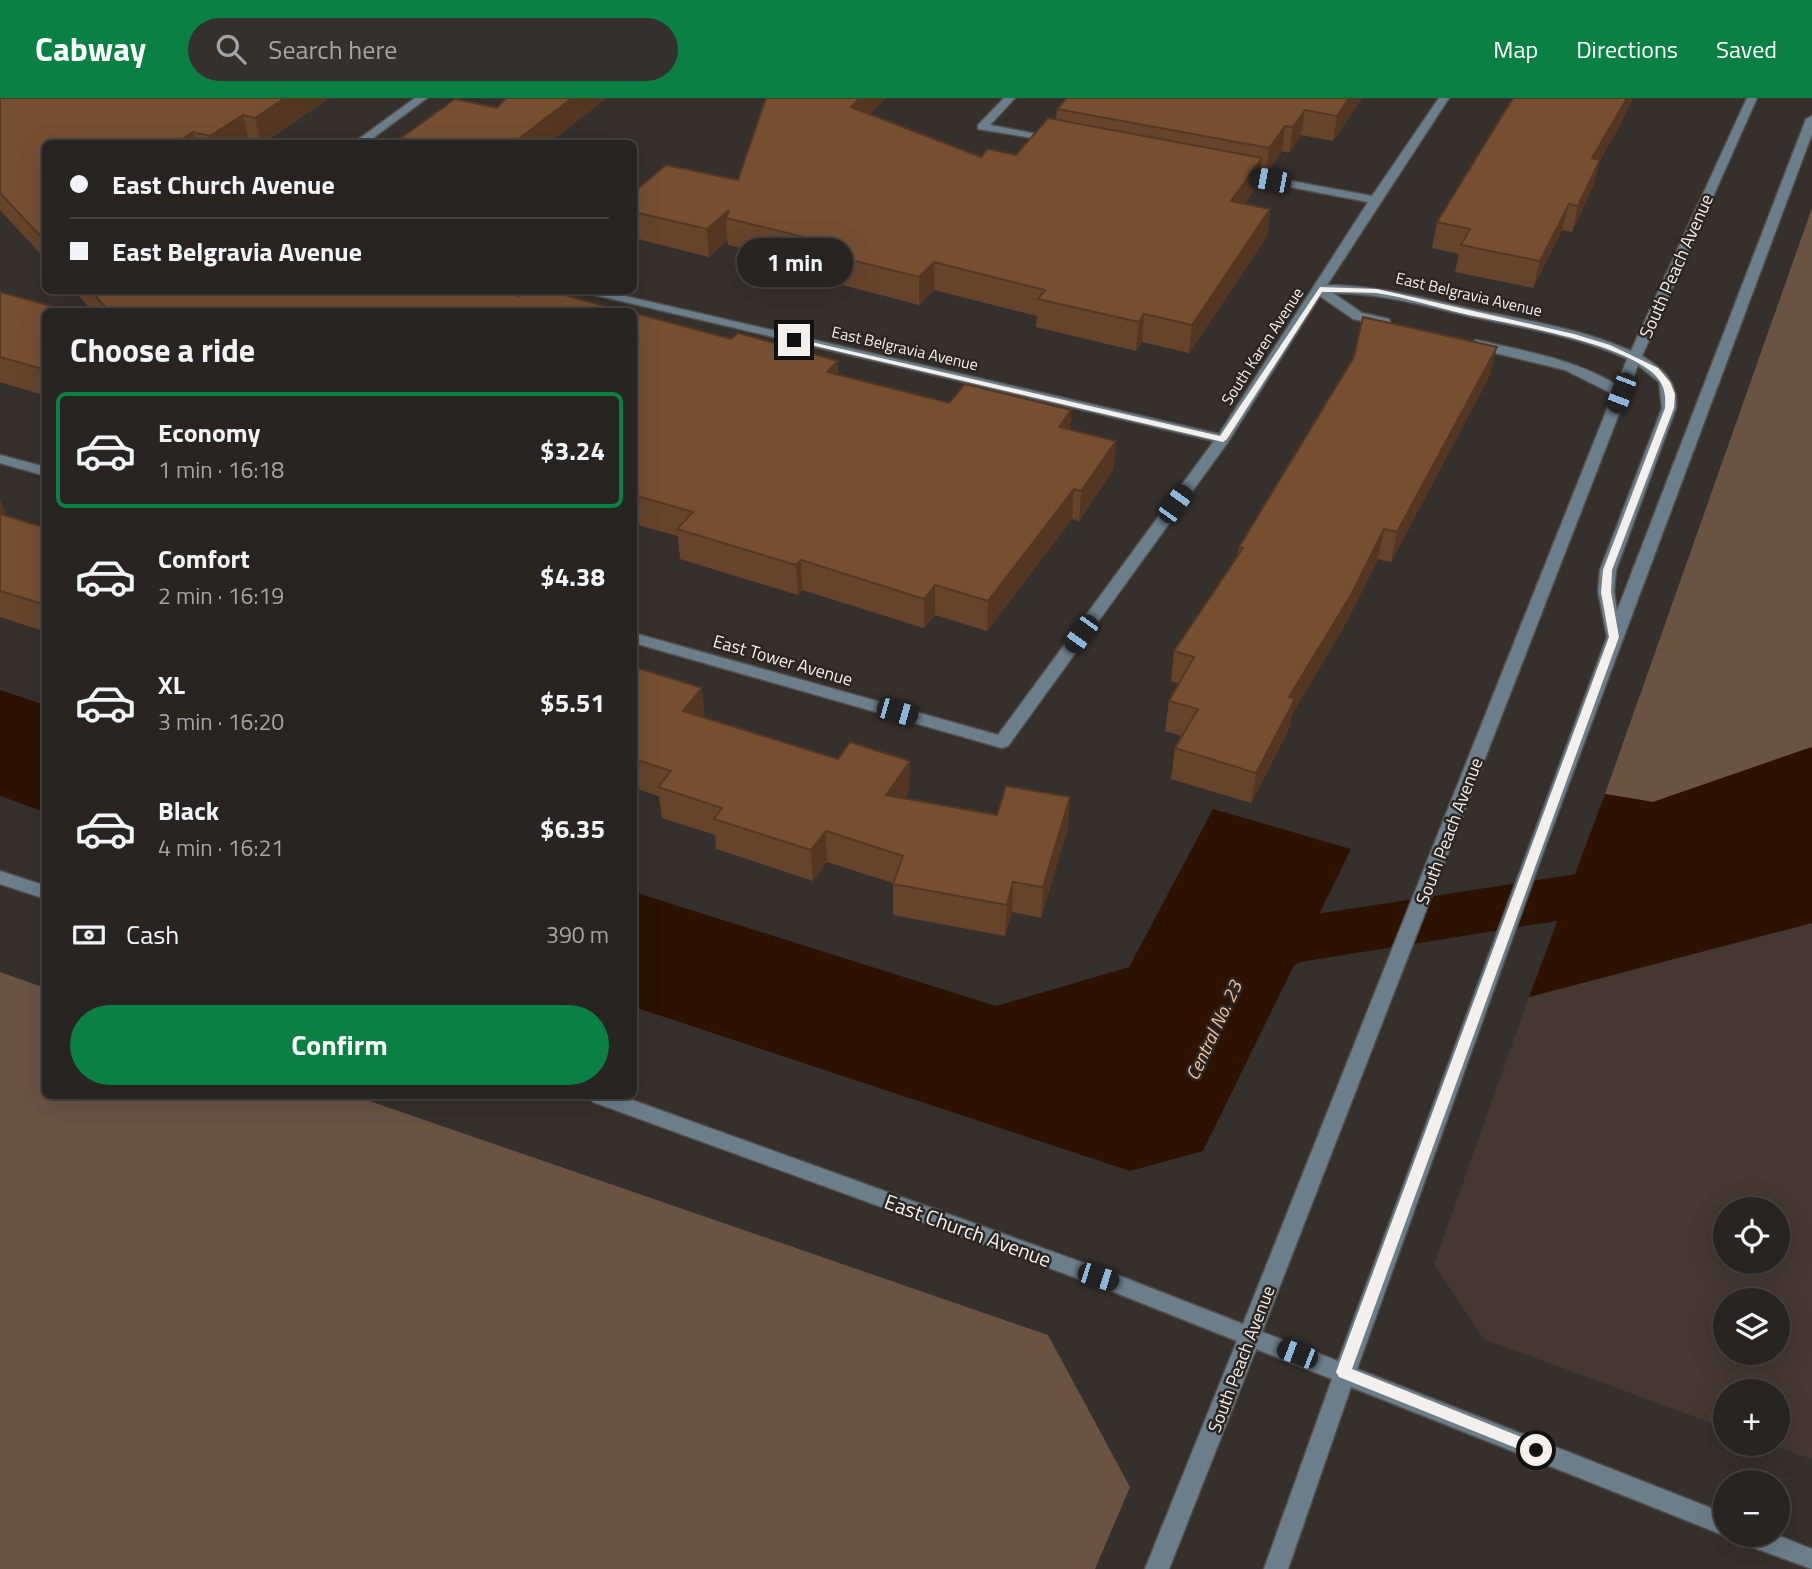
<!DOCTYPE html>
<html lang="en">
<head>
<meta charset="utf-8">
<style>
  :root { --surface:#282421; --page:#34302e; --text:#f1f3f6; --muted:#a5a4a5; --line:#44413f; --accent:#0b8043 }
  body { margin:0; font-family:"Titillium Web",sans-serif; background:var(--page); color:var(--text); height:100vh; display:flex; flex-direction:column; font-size:26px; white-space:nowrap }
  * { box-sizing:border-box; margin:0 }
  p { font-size:23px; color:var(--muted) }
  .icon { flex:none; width:38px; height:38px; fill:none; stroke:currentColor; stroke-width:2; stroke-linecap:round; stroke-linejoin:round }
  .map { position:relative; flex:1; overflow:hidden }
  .side { position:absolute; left:42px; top:210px; width:595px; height:791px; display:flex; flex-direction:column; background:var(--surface); border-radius:10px; box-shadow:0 7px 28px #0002,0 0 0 2px var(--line) }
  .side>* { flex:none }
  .banner { position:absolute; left:42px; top:42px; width:595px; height:154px; border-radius:10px; box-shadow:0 7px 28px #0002,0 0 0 2px var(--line); display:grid; align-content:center; height:154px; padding:0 28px; background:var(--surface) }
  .buttons { position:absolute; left:1713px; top:1099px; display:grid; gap:14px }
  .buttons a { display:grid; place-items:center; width:77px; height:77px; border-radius:50%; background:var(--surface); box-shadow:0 7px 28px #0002,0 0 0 2px var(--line); font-size:35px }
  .end { position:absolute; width:32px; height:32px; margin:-16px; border:9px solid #f3efec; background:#111; box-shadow:0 0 0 4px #111 }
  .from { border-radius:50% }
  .bubble { position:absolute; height:49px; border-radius:24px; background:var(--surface); box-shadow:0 7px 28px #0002,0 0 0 2px var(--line); font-size:23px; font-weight:700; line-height:49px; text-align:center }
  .car { position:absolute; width:21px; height:42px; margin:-21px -10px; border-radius:9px; box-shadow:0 0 5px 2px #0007; background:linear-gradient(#222 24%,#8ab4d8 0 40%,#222 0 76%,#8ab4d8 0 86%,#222 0) }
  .banner b { display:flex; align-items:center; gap:24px; height:66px; font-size:26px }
  .banner b+b { border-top:2px solid var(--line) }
  .banner i { width:18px; height:18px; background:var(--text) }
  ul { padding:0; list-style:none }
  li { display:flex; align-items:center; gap:21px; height:116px; margin:0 14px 10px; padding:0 14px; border:4px solid transparent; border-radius:10px }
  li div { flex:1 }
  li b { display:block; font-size:26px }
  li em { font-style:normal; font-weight:700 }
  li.active { border-color:var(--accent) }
  li>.icon { width:63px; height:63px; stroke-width:1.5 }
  h2 { padding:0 28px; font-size:32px; line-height:84px }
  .pay { display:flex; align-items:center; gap:18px; height:77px; padding:0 28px; font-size:26px }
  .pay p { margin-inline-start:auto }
  .action { display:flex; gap:14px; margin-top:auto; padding:14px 28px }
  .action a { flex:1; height:80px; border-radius:42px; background:var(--accent); color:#fff; font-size:28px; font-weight:700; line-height:80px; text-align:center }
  header { display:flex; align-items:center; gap:42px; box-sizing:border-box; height:98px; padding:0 35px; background:var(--accent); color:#fff }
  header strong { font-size:33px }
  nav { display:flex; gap:38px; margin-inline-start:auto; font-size:24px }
  .search { width:490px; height:63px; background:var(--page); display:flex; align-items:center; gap:18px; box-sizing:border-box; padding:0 24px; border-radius:38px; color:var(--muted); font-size:26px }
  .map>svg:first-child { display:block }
  .built { fill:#443831; fill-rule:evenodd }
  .green { fill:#6b5342 }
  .water { fill:#2d1200 }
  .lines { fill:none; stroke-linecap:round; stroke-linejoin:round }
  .canal { fill:#2d1200; fill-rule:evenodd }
  .minor-casing { stroke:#544f4b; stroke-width:3 }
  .minor { fill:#6b7e8c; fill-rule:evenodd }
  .wall { fill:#65442b }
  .shaded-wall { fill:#533723 }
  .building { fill:#764f32; stroke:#533723; stroke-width:2 }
  .route { fill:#f3efec }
  .labels { text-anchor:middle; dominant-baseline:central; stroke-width:5; stroke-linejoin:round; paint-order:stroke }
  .far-street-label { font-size:16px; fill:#f3efec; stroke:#2c2622 }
  .street-label { font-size:18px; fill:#f3efec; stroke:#2c2622 }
  .water-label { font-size:19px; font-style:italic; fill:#f6c19b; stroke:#2c2622 }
  .near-street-label { font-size:21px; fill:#f3efec; stroke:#2c2622 }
</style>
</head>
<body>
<header>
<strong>Cabway</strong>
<div class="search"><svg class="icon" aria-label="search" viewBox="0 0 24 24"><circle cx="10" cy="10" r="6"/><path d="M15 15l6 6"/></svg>Search here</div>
<nav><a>Map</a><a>Directions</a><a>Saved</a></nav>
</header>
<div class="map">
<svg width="1812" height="1471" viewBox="0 0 1812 1471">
  <rect width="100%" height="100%" fill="#36302c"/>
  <path class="built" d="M1812 825V1361L1769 1346H1778V1293H1726L1725 1330 1484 1241 1434 1166 1529 899ZM1726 1111H1778V1164H1726ZM1726 1202H1778V1255H1726Z"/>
  <path class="green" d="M1812 110V649L1653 704 1605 696Z
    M0 874 45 890 46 998H355L1048 1237 1130 1389 1095 1471H0Z"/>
  <path class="water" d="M0 592 45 607V714L0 698Z
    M1812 649V825L1529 899 1605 696 1653 704Z
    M1213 711 1351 751 1203 1053 1130 1073 634 909V794L996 908 1129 869Z"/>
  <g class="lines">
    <path class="canal" d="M1645 762 1667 769 1675 784 1667 799 1570 821 1300 864C1280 873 1261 901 1237 899 1230 899 1222 895 1215 893L1206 876 1215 859 1242 838 1290 820 1570 777Z"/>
    <g class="minor-casing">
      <path id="minor" d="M415 0H427L365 46H352Z
        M1004 0H1015L990 27 1058 40V44L978 31V27Z
        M1439 0H1449L1327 187C1387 188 1428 202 1486 214 1534 224 1586 232 1631 253L1747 0H1757L1642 258C1663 271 1678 283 1676 310L1616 472 1614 493 1617 513 1806 21 1812 18V36L1547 744 1357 1271 1726 1416V1437H1729L1726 1438 1718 1435 1351 1289 1288 1471H1264L1332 1281 1256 1251 1169 1471H1145L1237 1243 1104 1190 593 1004 590 998H621L1120 1178 1243 1226 1613 296 1565 272 1471 249 1469 246 1476 242C1524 253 1575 261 1617 287L1627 261C1580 239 1528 231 1477 220 1428 209 1383 195 1333 195L1362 215 1389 221 1390 224 1384 228 1353 221 1320 198 1228 344 1008 648 1002 650 634 545V535L998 637 1214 343 574 192H599L1219 336 1368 104 1237 79 1231 76 1237 73 1372 98ZM1638 267 1659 284 1662 310 1600 472 1598 493 1607 539 1338 1263 1262 1234Z
        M0 357 46 369V378L0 365Z
        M0 773 46 788V801L0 786Z
        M1737 1437H1777L1812 1451V1471L1741 1445Z"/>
    </g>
    <use href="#minor" class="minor"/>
  </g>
  <path class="wall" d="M0 0H329L262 46 249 43 245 46H46V162L0 112Z
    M1067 0H1362L1333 43 1301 37 1289 55 1282 53 1266 76 1260 75 1258 86 1245 106 1270 111 1267 138 1189 255 1142 244 1136 253 1036 229 1037 218 934 192 919 207 824 182 823 171 728 147 727 142 709 159 634 140V94L738 82 870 16 981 59 1016 57 1056 22 1057 11Z
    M1513 0H1633L1619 29 1600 62 1593 88 1572 134 1562 132 1533 190 1455 174 1459 156 1432 150 1437 124Z
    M73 192H501L518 198 626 214H93Z
    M0 194 46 214V298L0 284Z
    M634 215 731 241 838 263V277L949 305 1071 312 1070 332 1116 343 1113 372 1079 423 1072 421 987 533 935 517 924 530 802 492 798 497 680 461 678 438 634 426Z
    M1490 277 1391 464 1378 461 1345 527 1292 616 1289 631 1251 705 1171 681 1175 650 1182 638 1165 633 1169 603 1179 586 1171 583 1174 553 1238 457 1239 449Z
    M0 402 6 418 46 430V534L0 519Z
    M634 569 705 620 909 693 905 700 1068 730 1041 820 1012 814 1005 838 893 817V785L827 764 813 783 716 751 715 737 662 720 659 698 634 690Z"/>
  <path class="shaded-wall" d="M285 0H329L261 46 255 20Z
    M572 0H607L548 46H512Z
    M860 0H886L851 35V9Z
    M1349 0H1362L1333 43 1337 18Z
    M1627 0H1633L1619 29 1586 86 1592 60Z
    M1305 12 1301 37 1289 55 1293 29Z
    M243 17 249 43 245 46H212L210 38Z
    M1285 28 1282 53 1266 76 1269 50Z
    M193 34 196 46H175Z
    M1262 60 1258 86 1228 130 1231 103Z
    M1600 62 1593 88 1572 134 1578 108Z
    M1569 106 1562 132 1533 190 1540 163Z
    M1270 111 1267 138 1189 255 1192 227Z
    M729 112 726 120 727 142 709 159 707 131Z
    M934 164V192L919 207V179Z
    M1144 216 1142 244 1136 253 1139 224Z
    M1497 249 1490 277 1391 464 1397 434Z
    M838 263V292L827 274Z
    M1071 312 1070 340 1059 329Z
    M1116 343 1113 372 1079 423 1081 393Z
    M1074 391 1072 421 987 533 988 503Z
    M0 402 7 420 0 425Z
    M1384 431 1378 461 1345 527 1292 616 1289 631 1251 705 1256 675 1289 599Z
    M801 462 802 492 798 497 796 467Z
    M935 487V517L924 530V501Z
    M702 590 705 620 683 613Z
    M910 663 909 693 886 727V697Z
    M1070 699 1068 730 1041 820 1043 789Z
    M826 733 827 764 813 783 811 752Z
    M1013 784 1012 814 1005 838 1007 807Z"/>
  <path class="building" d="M0 0H285L255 20 243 17 210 38 193 34 175 46H46V144L0 95Z
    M506 0H572L512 46 394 45 455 1 497 10Z
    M766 0H860L851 9 981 59 988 51 1016 57 1048 20 1262 60 1231 103 1270 111 1192 227 1144 216 1139 224 1038 201 1045 192 934 164 919 179 823 155 832 146 726 120 729 112 707 131 634 114V94L666 67 738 82Z
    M1067 0H1349L1337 18 1305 12 1293 29 1285 28 1269 50 1057 11Z
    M1513 0H1627L1592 60 1600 62 1578 108 1569 106 1540 163 1461 147 1470 131 1437 124Z
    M90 192H501L518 198 524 192H547L626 214H110Z
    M0 194 73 214H46V272L0 259Z
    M634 215 731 241 738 235 838 263 827 274 949 305 965 286 1071 312 1059 329 1116 343 1081 393 1074 391 988 503 935 487 924 501 801 462 796 467 677 431 693 414 634 397Z
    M1363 219 1497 249 1397 434 1384 431 1351 497 1289 599 1295 601 1256 675 1175 650 1198 611 1169 603 1194 559 1174 553 1243 450 1239 449 1354 259Z
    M0 416 46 430V507L0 493Z
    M634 569 702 590 683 613 838 661 850 644 910 663 886 697 997 717 1006 688 1070 699 1043 789 1013 784 1007 807 893 786 903 758 826 733 811 752 714 721 722 710 658 689 671 673 634 661Z"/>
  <path class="route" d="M1320 189 1377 191 1574 236 1610 247 1658 270 1670 284 1675 296 1674 310 1612 472 1611 494 1619 539 1352 1271 1541 1347 1543 1352 1536 1358 1339 1279 1336 1274 1609 539 1601 494 1603 472 1665 310C1666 295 1664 286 1654 276 1619 243 1508 226 1460 215 1432 208 1404 199 1376 195 1358 194 1340 194 1322 194L1227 341 1223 344 790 242 794 240 1220 338Z"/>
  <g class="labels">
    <g class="far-street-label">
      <text transform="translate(1469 196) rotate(13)">East Belgravia Avenue</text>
      <text transform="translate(1262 248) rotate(-57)">South Karen Avenue</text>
      <text transform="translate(905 250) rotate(13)">East Belgravia Avenue</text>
    </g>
    <g class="street-label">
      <text transform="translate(1676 168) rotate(-66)">South Peach Avenue</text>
      <text transform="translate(783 562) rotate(16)">East Tower Avenue</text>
      <text transform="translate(1449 733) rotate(-69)">South Peach Avenue</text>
      <text transform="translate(1241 1261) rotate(-69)">South Peach Avenue</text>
    </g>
    <g class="water-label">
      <text transform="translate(1213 932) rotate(-65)">Central No. 23</text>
    </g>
    <g class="near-street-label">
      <text transform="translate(968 1132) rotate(20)">East Church Avenue</text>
    </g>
  </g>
</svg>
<div class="buttons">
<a><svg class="icon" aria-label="locate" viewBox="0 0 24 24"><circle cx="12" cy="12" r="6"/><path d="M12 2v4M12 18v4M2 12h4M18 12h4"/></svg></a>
<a><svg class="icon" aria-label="layers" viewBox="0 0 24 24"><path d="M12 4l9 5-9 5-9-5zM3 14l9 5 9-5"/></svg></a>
<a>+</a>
<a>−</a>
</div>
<i class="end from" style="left:1536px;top:1352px"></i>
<i class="end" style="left:794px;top:242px"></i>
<div class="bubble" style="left:737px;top:140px;width:116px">1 min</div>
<i class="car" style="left:1270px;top:82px;rotate:281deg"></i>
<i class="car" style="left:1621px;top:295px;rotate:201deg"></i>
<i class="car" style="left:1175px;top:406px;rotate:36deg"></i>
<i class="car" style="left:1081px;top:536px;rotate:216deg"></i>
<i class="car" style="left:897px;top:614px;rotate:106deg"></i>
<i class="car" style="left:1098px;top:1179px;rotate:108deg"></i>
<i class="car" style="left:1297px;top:1256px;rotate:291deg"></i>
<div class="banner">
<b><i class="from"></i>East Church Avenue</b>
<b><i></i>East Belgravia Avenue</b>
</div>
<section class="side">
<h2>Choose a ride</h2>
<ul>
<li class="active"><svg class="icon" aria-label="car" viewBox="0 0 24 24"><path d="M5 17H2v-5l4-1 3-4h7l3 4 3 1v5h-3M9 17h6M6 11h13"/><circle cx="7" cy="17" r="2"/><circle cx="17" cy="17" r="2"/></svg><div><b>Economy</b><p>1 min · 16:18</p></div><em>$3.24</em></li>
<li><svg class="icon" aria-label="car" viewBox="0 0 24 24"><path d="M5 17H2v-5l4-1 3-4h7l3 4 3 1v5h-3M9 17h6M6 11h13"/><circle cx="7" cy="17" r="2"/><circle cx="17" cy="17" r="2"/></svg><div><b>Comfort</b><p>2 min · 16:19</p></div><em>$4.38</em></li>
<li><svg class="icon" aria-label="car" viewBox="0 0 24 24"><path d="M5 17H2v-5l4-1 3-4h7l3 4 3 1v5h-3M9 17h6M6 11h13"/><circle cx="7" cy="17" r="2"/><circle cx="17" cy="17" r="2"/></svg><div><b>XL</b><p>3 min · 16:20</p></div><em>$5.51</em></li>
<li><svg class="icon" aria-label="car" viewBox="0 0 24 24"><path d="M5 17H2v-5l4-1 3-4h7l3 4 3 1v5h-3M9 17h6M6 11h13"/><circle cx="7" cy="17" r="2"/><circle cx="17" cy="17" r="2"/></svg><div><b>Black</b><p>4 min · 16:21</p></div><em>$6.35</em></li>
</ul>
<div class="pay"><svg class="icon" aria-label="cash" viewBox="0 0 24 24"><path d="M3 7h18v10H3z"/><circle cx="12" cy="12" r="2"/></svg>Cash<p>390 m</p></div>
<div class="action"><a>Confirm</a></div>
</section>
</div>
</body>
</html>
